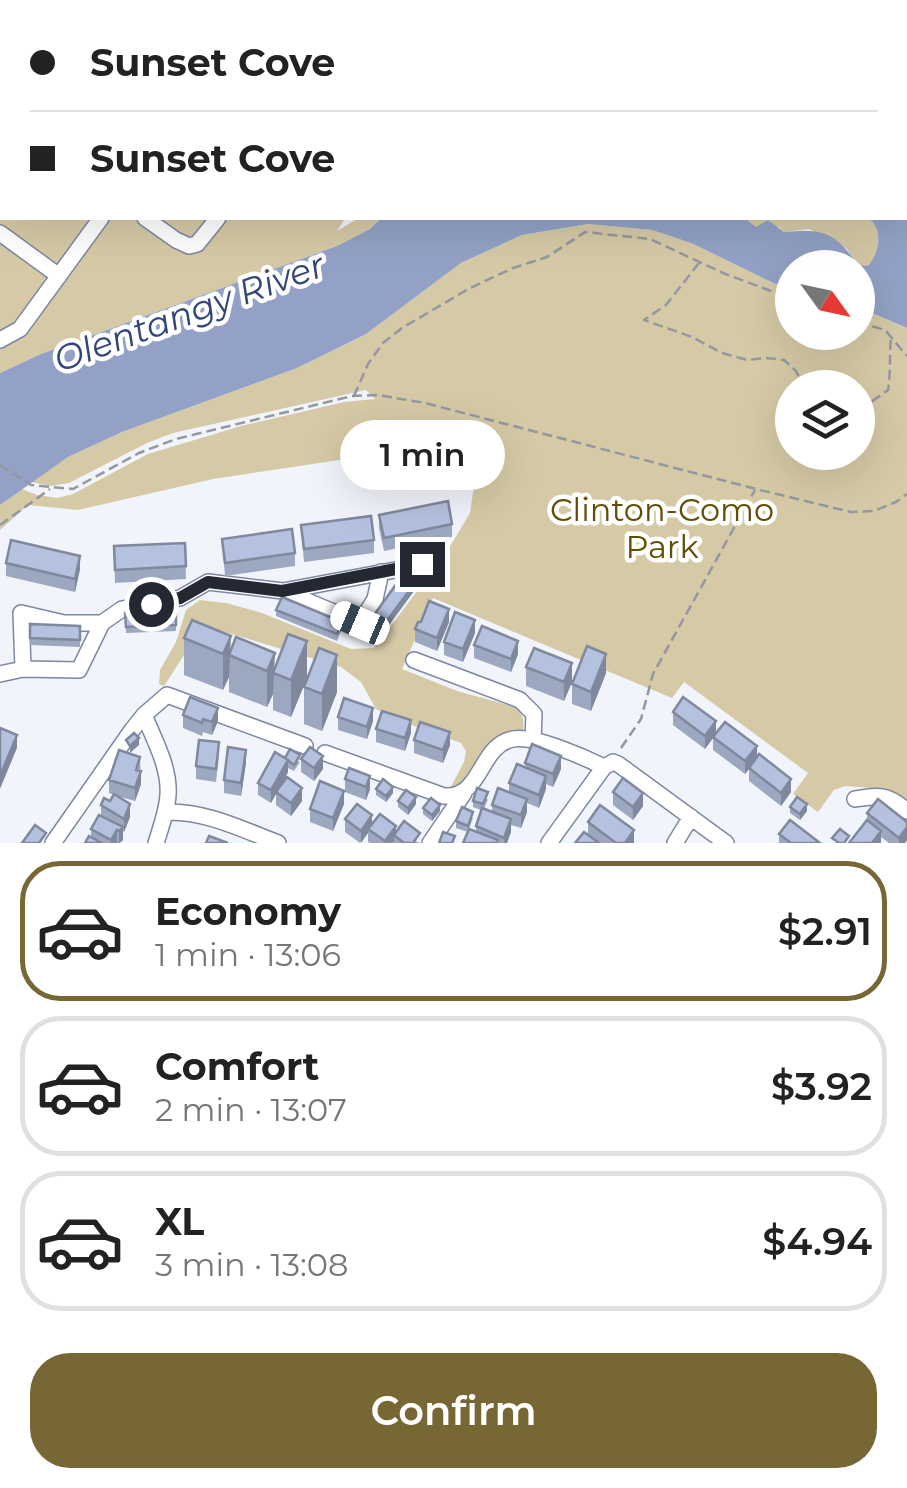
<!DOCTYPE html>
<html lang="en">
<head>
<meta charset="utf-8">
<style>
  :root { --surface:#fff; --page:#f6f6f6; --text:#222; --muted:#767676; --line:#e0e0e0; --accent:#776735 }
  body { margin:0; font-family:Montserrat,sans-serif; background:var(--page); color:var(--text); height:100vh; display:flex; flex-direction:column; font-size:38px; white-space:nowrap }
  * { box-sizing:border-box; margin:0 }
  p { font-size:32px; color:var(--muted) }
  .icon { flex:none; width:55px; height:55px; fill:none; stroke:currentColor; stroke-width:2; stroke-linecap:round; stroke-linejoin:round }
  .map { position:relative; height:843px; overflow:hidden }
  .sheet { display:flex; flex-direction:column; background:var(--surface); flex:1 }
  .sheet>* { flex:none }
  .guide { position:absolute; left:0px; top:0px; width:908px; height:220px; box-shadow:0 10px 40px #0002; display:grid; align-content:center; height:220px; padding:0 30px; background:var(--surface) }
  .needle { width:65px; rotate:123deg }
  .controls { position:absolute; left:775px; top:250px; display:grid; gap:20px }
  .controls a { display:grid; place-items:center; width:100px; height:100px; border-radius:50%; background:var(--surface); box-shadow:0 10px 40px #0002; font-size:50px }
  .end { position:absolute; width:45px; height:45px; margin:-22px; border:12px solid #232833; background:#fff; box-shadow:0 0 0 5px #fff }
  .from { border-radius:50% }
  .bubble { position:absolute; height:70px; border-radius:35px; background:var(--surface); box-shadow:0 10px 40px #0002; font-size:32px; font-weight:600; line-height:70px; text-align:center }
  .car { position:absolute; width:30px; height:60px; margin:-30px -15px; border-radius:12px; box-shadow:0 0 8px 2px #0007; background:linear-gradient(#fff 24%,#345 0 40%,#fff 0 76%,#345 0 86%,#fff 0) }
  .guide b { display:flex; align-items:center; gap:35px; height:95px; font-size:38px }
  .guide b+b { border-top:2px solid var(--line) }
  .guide i { width:25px; height:25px; background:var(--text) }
  ul { padding:18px 0 0; list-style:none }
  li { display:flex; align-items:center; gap:30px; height:140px; margin:0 20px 15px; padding:0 10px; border:5px solid var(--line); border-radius:40px }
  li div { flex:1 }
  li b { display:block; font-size:38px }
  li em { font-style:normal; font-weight:600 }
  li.current { border-color:var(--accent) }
  li>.icon { width:90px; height:90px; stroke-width:1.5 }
  .action { display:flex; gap:20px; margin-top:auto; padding:20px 30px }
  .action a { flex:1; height:115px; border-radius:40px; background:var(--accent); color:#fff; font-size:40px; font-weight:600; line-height:115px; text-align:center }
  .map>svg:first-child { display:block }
  .green { fill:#d5c9a6; fill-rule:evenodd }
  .water { fill:#92a1c5 }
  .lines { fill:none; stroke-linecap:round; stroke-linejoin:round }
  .minor-casing { stroke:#7c87a2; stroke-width:18 }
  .path { stroke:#93979f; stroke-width:2.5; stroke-dasharray:10 5; stroke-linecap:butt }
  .minor { stroke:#fff; stroke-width:15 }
  .wall { fill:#9ca7c0 }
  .shaded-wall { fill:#7f889c }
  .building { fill:#b5c2df; stroke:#7f889c; stroke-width:2.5 }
  .route { stroke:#232833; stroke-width:12 }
  .labels { text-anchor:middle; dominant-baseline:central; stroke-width:9; stroke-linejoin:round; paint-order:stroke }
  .park-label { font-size:32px; fill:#614e06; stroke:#fff }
  .water-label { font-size:35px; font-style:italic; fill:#344677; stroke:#fff }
</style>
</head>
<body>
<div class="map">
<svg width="907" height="843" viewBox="0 0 907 843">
  <rect width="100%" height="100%" fill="#f1f4fa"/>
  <path class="green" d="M0 0H502L500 2H2V218H345L337 231 359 218H381L370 229 337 246 41 354 0 373Z
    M745 218H867C884 227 880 253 869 266H858L846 248 809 229 784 232 779 227H756Z
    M588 224 652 230 691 243 792 292V332H858V307L907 328V805L883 789 845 786 834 790 818 812 793 794 808 773 684 682 672 698 433 598 402 669 457 691 512 706C524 713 524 719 523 732L472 777 448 792 464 762 466 751 461 743 395 719 376 709 361 682 341 667 215 629 195 638 164 686 159 684 160 670 176 642 186 610 200 600 226 603 262 613 351 649 374 648 446 553 470 513 474 486 413 449 213 479 78 510 28 505 0 530V505L22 489 37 495 57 498 73 494 148 454 241 426 344 402 375 399 366 390 173 433 147 443 69 483 51 486 31 482 68 457 122 432 297 368 366 334 461 263 522 235ZM792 388H858V452H792Z"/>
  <path class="water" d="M905 175 907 176V328L858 307V268H792V292L691 243 652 230 588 224 522 235 461 263 366 334 297 368 122 432 68 457 0 505V373L41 354 337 246 370 229 381 218H745L756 227 768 220 784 232C824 229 834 231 858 265L868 266C880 253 884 227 867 218H905Z"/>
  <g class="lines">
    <g class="minor-casing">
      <path id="minor" d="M100 0 103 2
        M74 2 76 0
        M260 2 261 0
        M377 2 379 0
        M595 2 596 0
        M869 2 871 0
        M0 102 2 98
        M145 218 176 240 189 246 197 244 218 218
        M0 233 59 276
        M0 340 20 329 101 218
        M283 591 360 623 375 599 381 572
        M414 660 520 700 534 714 533 741
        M23 669 21 613 64 623H102L122 609 180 598 208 582 283 591 422 565
        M0 674 23 669 79 670 102 623
        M144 715C154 739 170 768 168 795 167 811 161 827 156 843
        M325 753 444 796C482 799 479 745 513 739 534 735 584 757 604 767L613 762 618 764 726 843
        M855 799C881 795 887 794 907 811
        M166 812C206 811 241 829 278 843
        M53 843 132 730 144 715 167 695 305 746
        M430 843 464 793
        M549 843 604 767
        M675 843 691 817"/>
    </g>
    <path class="path" d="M699 263 666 305 644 320 692 337 722 353 747 360 766 358 784 360 796 371 804 388
      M858 322 885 330 907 356
      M354 396 368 364 383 343 402 328 470 288 513 268 547 257 585 232 650 239 723 273 792 299
      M858 407 871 402 888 390C891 372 889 356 891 338
      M0 465 31 485 73 489 139 453 176 439 352 396 378 395 425 403 756 489 851 512 874 511 896 502 907 494
      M0 525 50 489
      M621 748 641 719 653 674 755 490"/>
    <use href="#minor" class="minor"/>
  </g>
  <path class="wall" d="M669 0H864L862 2H673Z
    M379 515 452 524V537L384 551 379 528Z
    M301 525 374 540V553L304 562Z
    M222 539 295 553V566L225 576Z
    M185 543 186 579 115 583 114 546Z
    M6 563 80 569 75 592 6 576Z
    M414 591 375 644 364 635V629Z
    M276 610 342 628 337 641 276 616Z
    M176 611V631L126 633 125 613Z
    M421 622H449L437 651 415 642V629Z
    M30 624 80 626V647L30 645Z
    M475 633 463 662 444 655V642Z
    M184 638 307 678 291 717 273 710V694L267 707 229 692V677L223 690 184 675Z
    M474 645 518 654 511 672 474 658Z
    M526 667 572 682 564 701 526 686Z
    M606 673 591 711 572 704V684Z
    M304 687 337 692 322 731 304 724Z
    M673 712 716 733 757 758 791 792 781 806 749 781V769L745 774 713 750V738L705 749 673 725Z
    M183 715 218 721 212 735 203 732 202 736 183 728Z
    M338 717 373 721 367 739 338 730Z
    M376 729 411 733 405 751 376 742Z
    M414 740 450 745 443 763 414 753Z
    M219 755 216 782 196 779V766Z
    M140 757 141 784 135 801 117 796 130 817 124 832 123 831V840L120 843H85L91 837V829L101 815V805L110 801 114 795 109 793V780Z
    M285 758 300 762 294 771 288 768V772L282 784 302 801 291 816 276 805V794L271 803 258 795V783Z
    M301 759 323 769 314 781 301 772Z
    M246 763 241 796 224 793V780Z
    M525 763 561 769 553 787 546 784V789L539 808 527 803V812L521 828 511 825V832L507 843H463L468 832 456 828V821L473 818 469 829 476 831V826L481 810 473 807V801L488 799 484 809 492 812V805L509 793V783L525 768Z
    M345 779 370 789 366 800 345 792Z
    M376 789 393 793 386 802 376 795Z
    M613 792 643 806 633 820 613 805Z
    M398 801 416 804 408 815 398 807Z
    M344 804 333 831 310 822V809Z
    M790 807 807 811 800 820 790 813Z
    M423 808 440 811 432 821 423 814Z
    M867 813 907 840 905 843H889L881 837V843L867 820Z
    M345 819 372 824 396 832 420 843H370L368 842V833L360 843 345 832Z
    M588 822 634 843H575L588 835Z
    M779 834 820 843H779Z"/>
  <path class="shaded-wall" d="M845 0H864L862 2H843Z
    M80 556V569L75 592V579Z
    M414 584V591L375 644V637Z
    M449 609V622L437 651V638Z
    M475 620V633L463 662V649Z
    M231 636 229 677 223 690V654Z
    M307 641V678L291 717V680Z
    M518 641V654L511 672V659Z
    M275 653 273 694 267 707V671Z
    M606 654V673L591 711V692Z
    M337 655V692L322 731V694Z
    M572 663V682L564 701V682Z
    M218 708V721L212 735V722Z
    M373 708V721L367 739V727Z
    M411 720V733L405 751V738Z
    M716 721V734L705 749V736Z
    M450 732V745L443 763V750Z
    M17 735V748L0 789V776Z
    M139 738V745L130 753V746Z
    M757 746V759L745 774V761Z
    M246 750V763L241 796V783Z
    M323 756V769L314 781V768Z
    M561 756V769L553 787V774Z
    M288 760V772L271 803V790Z
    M141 771V784L135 801V788Z
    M370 776V789L366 800V787Z
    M546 776V789L539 808V795Z
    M791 779V792L781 806V793Z
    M393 787V793L386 802V796Z
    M302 788V801L291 816V803Z
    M344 791V804L333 831V818Z
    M643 793V806L633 820V807Z
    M416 797V804L408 815V808Z
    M527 799V812L521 828V815Z
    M130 804V817L124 832V819Z
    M807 804V811L800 820V814Z
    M440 805V811L432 821V815Z
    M372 815V828L368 829V833L361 843V831Z
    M511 819V832L507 843H504V838Z
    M396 826V837L394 835V842L385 843Z
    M123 827V840L119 843V831Z
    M907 827V840L905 843H899V838Z
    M117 830V843H111V840Z
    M634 830V843H625Z
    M881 831V843H872Z"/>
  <path class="building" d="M703 0H845L843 2H707Z
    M448 501 452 524 384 538 379 515Z
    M371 516 374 540 304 549 301 525Z
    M292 529 295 553 225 563 222 539Z
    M11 540 80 556 75 579 6 563Z
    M185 543 186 566 115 570 114 546Z
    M402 576 414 584 375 637 364 629Z
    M282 597 342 622 337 634 276 610Z
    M429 601 449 609 437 638 415 629 418 622H421Z
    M176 611V625L126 627 125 613Z
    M455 612 475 620 463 649 444 642Z
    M192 620 231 636 223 654 184 638Z
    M30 624 80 626V640L30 638Z
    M482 626 518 641 511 659 474 645Z
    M288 634 307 641 291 680 273 673Z
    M236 637 275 653 267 671 229 655Z
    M587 646 606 654 591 692 572 684Z
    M319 648 337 655 322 694 304 687Z
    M534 648 572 663 564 682 526 667Z
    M190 697 218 708 212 722 203 719 202 723 183 715Z
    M683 697 716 721 705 736 673 712Z
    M344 698 373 708 367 727 338 717Z
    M382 711 411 720 405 738 376 729Z
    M420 722 450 732 443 750 414 740Z
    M725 722 757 746 745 761 713 737Z
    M0 728 17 735 0 776Z
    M134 733 139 738 130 746 126 740Z
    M199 740 219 742 216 769 196 766Z
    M532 744 561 756 553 774 525 763Z
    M228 747 246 750 241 783 224 780Z
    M310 747 323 756 314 768 301 759Z
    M290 749 300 755 294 765 285 758Z
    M119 750 140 757 136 770 141 771 135 788 109 780Z
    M275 752 288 760 271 790 258 783Z
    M759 754 791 779 781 793 749 768Z
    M517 764 546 776 539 795 509 783Z
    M349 768 370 776 366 787 345 779Z
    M287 777 302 788 291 803 276 792Z
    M623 778 643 793 633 807 613 792Z
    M383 779 393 787 386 796 376 789Z
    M320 781 344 791 333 818 310 809Z
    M477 788 488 792 483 804 473 801Z
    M498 788 527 799 521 815 492 805Z
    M406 790 416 797 408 808 398 801Z
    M114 794 130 804 124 819 101 805 104 798 110 801Z
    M797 797 807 804 800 814 790 807Z
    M431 798 440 805 432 815 423 808Z
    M878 799 907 822V827L899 838 867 813Z
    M357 804 372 815 361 831 345 819Z
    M600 805 634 830 625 843H616L588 822Z
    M462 807 473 812 468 826 456 821Z
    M482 808 511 819 504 838 476 826Z
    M380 814 396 826 385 841 368 829Z
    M99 815 123 827 119 831 117 830 111 840 91 829Z
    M790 820 820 843H791L779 834Z
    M867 820 881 831 872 843H849Z
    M404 821 420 833 413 843H404L394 835Z
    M35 825 46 833 39 843H22Z
    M469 829 498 840 497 843H463Z
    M840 829 849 836 844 843H839L832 838Z
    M443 832 455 836 452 843H439Z
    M584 832 599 843H575Z
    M89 836 102 843H85Z
    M209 836 228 843H206Z"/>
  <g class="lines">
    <path class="route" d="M151 604 180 598 208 582 282 591 422 564"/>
  </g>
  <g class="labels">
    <g class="park-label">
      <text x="662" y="509">Clinton-Como<tspan x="662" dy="37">Park</tspan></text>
    </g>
    <g class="water-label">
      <text transform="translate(189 312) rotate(-20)">Olentangy River</text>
    </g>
  </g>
</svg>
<div class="controls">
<a><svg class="needle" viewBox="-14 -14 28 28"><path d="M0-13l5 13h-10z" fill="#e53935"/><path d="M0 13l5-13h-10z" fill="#767676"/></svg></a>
<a><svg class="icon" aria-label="layers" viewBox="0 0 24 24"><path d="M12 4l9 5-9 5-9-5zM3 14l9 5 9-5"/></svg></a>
</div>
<i class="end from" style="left:151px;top:604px"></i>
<i class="end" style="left:422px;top:564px"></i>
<div class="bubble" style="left:340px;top:420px;width:165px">1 min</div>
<i class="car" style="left:360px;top:623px;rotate:293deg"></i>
<div class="guide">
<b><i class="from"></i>Sunset Cove</b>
<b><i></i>Sunset Cove</b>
</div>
</div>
<section class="sheet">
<ul>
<li class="current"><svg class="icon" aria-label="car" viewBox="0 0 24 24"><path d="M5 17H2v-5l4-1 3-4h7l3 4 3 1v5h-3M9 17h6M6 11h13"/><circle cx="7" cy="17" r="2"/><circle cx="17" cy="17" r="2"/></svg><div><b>Economy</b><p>1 min · 13:06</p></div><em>$2.91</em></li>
<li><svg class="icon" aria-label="car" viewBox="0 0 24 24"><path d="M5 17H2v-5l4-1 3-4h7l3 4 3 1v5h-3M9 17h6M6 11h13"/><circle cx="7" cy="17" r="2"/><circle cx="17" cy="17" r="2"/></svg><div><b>Comfort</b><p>2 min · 13:07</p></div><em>$3.92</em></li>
<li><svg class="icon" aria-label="car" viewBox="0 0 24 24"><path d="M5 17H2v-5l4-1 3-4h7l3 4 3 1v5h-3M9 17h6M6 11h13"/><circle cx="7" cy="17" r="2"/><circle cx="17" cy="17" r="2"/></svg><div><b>XL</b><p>3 min · 13:08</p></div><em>$4.94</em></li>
</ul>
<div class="action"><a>Confirm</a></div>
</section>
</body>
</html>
